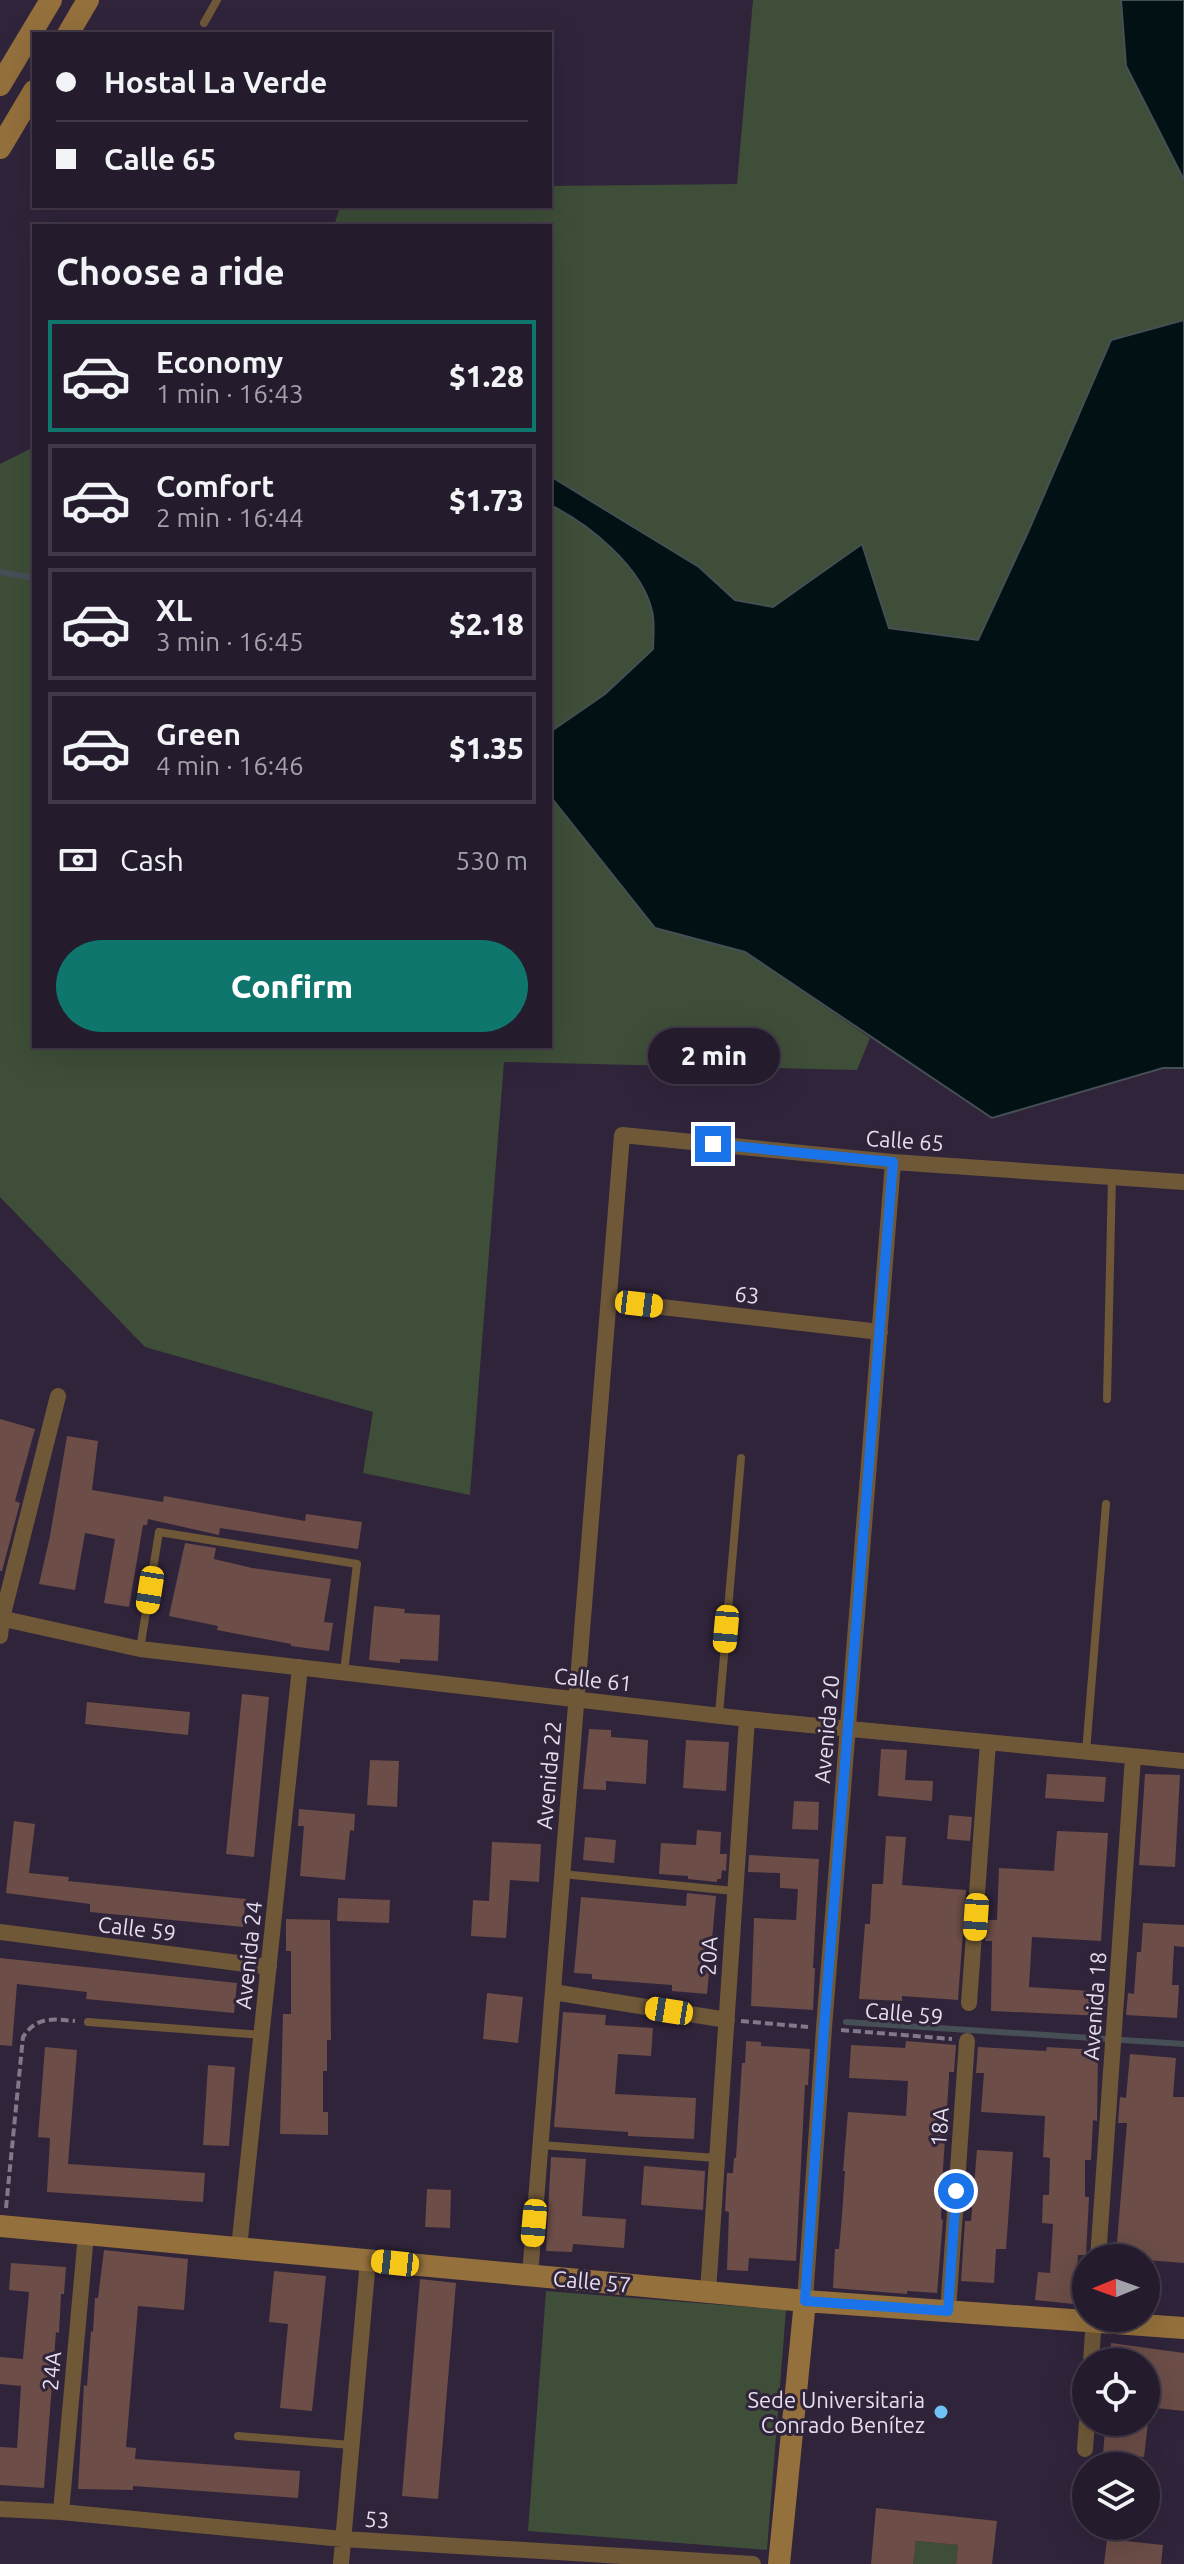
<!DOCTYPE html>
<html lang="en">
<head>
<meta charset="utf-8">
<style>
  :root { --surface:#241b2c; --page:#2c2434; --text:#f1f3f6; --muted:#a3a1a9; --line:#413948; --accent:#0f766e }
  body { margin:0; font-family:Ubuntu,sans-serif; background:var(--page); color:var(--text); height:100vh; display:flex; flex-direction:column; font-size:30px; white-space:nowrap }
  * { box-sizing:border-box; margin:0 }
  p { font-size:26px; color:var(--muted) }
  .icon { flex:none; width:44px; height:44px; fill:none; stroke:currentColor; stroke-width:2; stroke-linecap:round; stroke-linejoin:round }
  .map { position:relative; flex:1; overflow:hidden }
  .drawer { position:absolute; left:32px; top:224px; width:520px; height:824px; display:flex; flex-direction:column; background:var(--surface); border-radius:0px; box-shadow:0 8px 32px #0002,0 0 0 2px var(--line) }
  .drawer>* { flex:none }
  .guide { position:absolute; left:32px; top:32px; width:520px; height:176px; border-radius:0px; box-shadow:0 8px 32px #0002,0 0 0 2px var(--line); display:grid; align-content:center; height:176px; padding:0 24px; background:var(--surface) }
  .needle { width:52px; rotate:269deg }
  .buttons { position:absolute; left:1072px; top:2244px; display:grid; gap:16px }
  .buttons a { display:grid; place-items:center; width:88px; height:88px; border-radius:50%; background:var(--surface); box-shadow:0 8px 32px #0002,0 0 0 2px var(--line); font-size:40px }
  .end { position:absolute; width:36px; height:36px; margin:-18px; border:10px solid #1a73e8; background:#fff; box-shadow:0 0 0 4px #fff }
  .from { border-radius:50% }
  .bubble { position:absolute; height:56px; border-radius:28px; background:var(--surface); box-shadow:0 8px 32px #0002,0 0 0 2px var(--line); font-size:26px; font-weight:800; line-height:56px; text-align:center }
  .car { position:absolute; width:24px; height:48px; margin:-24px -12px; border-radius:10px; box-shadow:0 0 6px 2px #0007; background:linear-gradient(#f5c518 24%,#345 0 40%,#f5c518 0 76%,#345 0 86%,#f5c518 0) }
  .guide b { display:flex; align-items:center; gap:28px; height:76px; font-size:30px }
  .guide b+b { border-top:2px solid var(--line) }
  .guide i { width:20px; height:20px; background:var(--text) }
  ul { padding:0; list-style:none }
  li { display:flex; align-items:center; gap:24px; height:112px; margin:0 16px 12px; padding:0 8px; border:4px solid var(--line); border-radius:0px }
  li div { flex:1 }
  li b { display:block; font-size:30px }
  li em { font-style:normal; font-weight:800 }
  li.active { border-color:var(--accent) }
  li>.icon { width:72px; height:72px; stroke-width:1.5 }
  h2 { padding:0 24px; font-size:36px; line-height:96px }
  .pay { display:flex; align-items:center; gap:20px; height:88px; padding:0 24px; font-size:30px }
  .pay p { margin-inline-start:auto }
  .cta { display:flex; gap:16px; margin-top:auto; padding:16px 24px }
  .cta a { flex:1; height:92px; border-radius:48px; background:var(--accent); color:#fff; font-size:32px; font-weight:800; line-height:92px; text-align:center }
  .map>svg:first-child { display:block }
  .green { fill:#3e4e38 }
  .water { fill:#021214; stroke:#464f55; stroke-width:2 }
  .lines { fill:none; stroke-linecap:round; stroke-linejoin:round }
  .stream { stroke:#464f55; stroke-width:6 }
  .building { fill:#6c4d47 }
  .path { stroke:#82788b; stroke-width:4; stroke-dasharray:8 4; stroke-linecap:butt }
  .lane { stroke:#6e5838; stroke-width:8 }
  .street { stroke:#6e5838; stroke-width:16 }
  .secondary { stroke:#94703c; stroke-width:22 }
  .route { stroke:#1a73e8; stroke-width:10 }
  .poi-dot { fill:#6fc2f4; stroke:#30243b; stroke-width:3 }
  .labels { text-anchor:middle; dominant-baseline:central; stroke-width:6; stroke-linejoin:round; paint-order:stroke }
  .street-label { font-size:22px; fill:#e6deed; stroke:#30243b }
  .poi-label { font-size:22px; fill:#e6deed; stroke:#30243b; text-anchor:end }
</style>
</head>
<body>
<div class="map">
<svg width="1184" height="2564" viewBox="0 0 1184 2564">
  <rect width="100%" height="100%" fill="#30243b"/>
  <path class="green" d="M753 0H1121L1126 66 1184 180V320L1111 340 1028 532 978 640 889 628 862 544 773 607 735 600 699 567 550 476V226H334L340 206H550V186L737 184Z
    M34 447V1046H550V796L655 927 745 952 870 1038 857 1070 504 1062 470 1495 363 1473 373 1412 145 1347 0 1197V464Z
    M550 505C589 524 643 568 652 612 655 623 653 638 653 650L605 694 550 732Z
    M546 2291 786 2310 767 2550 528 2531Z
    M916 2541 958 2545 956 2564H913Z"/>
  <path class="water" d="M1121 0H1184V180L1126 66Z
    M1184 320V1068H1163L992 1118 745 952 655 928 550 796V732L605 694 653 649C653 638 655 623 652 611 642 567 589 524 550 505V476L699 567 735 600 773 607 862 544 889 628 978 640 1028 532 1111 340Z"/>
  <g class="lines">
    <path class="stream" d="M0 572 34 578
      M846 2022 1184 2044"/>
  </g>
  <path class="building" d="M0 1419 35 1429 15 1501 20 1503 2 1571H0Z
    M67 1436 98 1441 92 1490 163 1502 164 1496 305 1521 306 1514 362 1522 358 1549 220 1528 219 1535 148 1519 147 1525H143L129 1607 104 1603 115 1539 85 1533 75 1590 39 1584 50 1536Z
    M185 1543 216 1548 214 1559 252 1568 331 1579 324 1622 333 1623 329 1651 291 1646V1644L217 1630 218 1626 169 1616Z
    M374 1606 405 1609 404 1613 440 1615 438 1661 400 1659V1663L369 1660Z
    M242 1694 269 1697 254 1857 226 1854Z
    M87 1702 190 1712 188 1735 85 1724Z
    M589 1729 611 1730V1737L648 1740 646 1784 606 1781V1790L583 1789Z
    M686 1740 729 1742 726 1791 683 1788Z
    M881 1749 907 1750 905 1780 933 1781 932 1801 878 1796Z
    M370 1760 399 1761 397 1807 367 1805Z
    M1047 1774 1106 1777 1104 1802 1045 1798Z
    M1145 1774 1180 1775 1175 1867 1139 1865Z
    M794 1801 819 1802 818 1830 792 1829Z
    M299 1809 355 1814 354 1831 350 1830 345 1880 300 1876 304 1826H298Z
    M949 1815 972 1817 970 1841 947 1839Z
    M14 1821 35 1824 29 1873 69 1877 68 1881 246 1899 243 1927 90 1912V1904L6 1893Z
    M697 1830 721 1832 720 1854H727L726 1871 722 1870 721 1879H717V1882L688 1879V1876L659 1874 661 1843 696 1845Z
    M1057 1831 1108 1833 1101 1941 1032 1937 1029 1987 1106 1992 1104 2016 991 2011 992 1941H985L986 1920H997L999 1868 1054 1871Z
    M886 1836 906 1837 902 1885 966 1890 958 2000 902 1996V2001L859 1999 865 1924H870L872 1884H883Z
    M585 1837 616 1840 614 1863 583 1860Z
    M492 1842 541 1844 539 1882 510 1880 506 1938 471 1936 473 1900 489 1901Z
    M749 1855 819 1859 813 1968H815L813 2010 751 2006 754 1918 796 1920 798 1889 780 1888V1873L748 1872Z
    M687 1893 716 1896 707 1994 672 1991V1985L592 1979V1974L574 1973 581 1897 686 1906Z
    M338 1898 390 1900 389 1923 337 1921Z
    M286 1919 330 1920 331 2040H327V2071H323V2112H328V2135L280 2134 283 2014H291V1951H286Z
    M1143 1923 1184 1925V1947L1174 1946 1172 1985H1179L1177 2018 1126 2015 1128 1993 1134 1994 1137 1952H1141Z
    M0 1958 237 1983 234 2013 86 1999 87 1992 17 1984 12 2046 0 2045Z
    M487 1993 523 1997 518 2043 483 2039Z
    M563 2012 606 2015 605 2025 653 2028 651 2056 618 2054 615 2094 696 2098 694 2139 628 2136V2132L554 2127Z
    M746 2041 761 2042V2046L810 2049 808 2085H805L796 2261 749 2258 748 2271 727 2270 729 2212 725 2211 727 2173H733L734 2158H736L742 2063H745Z
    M906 2041 956 2045 954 2072H949V2077L942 2184 941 2219 943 2220 937 2293 907 2291V2294L833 2288 835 2249H839L842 2215 845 2171H843L848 2112 906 2116 908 2081 849 2078 851 2045 905 2048Z
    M45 2047 77 2050 68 2164 205 2173 203 2202 47 2192 50 2138 38 2137Z
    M978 2047 1046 2051 1047 2047 1098 2050 1097 2121 1093 2120 1091 2160H1085V2197H1089L1086 2255H1078L1074 2304 1035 2300 1038 2272 1050 2273 1053 2224 1042 2223 1043 2195H1049L1050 2158 1043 2157 1045 2116 981 2112 984 2073H976Z
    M1130 2054 1176 2058 1173 2097H1184V2263L1146 2260V2257L1116 2254 1127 2123H1118L1120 2097 1126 2098Z
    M208 2065 235 2067 229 2146 203 2145Z
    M977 2150 1013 2152 1006 2249H996L994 2283 961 2281 965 2221H971Z
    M551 2157 586 2159 582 2216 626 2219 624 2248 573 2244 572 2252 546 2251Z
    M644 2166 705 2171 703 2210 641 2205Z
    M427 2189 451 2190 450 2228 425 2227Z
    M104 2250 188 2259 184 2310 138 2306 126 2447 136 2448 135 2459 300 2471 298 2498 133 2486V2490L78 2489 84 2385 87 2386 91 2331 93 2332 95 2298H98Z
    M11 2263 66 2267 64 2294H61L59 2333 56 2332 44 2488 0 2485V2447L17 2448 21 2386 0 2384V2357L23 2359 29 2292 9 2290Z
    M274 2271 326 2276 312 2411 280 2408 288 2324 269 2322Z
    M420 2279 456 2283 438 2499 402 2496Z
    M1111 2343 1184 2353V2411L1146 2407V2362H1109Z
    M1106 2422H1148L1144 2457 1103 2453Z
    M876 2508 997 2521 992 2564H956L958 2545 916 2541 913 2564H871Z
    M1107 2539 1163 2545 1161 2564H1104Z"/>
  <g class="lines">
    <path class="path" d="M741 2021 808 2027
      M841 2030 952 2039
      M6 2208 23 2037C37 2016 52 2019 75 2021"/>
    <path class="lane" d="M204 23 217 0
      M1107 1399 1112 1176
      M140 1649 159 1532 357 1564 344 1672
      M719 1714 741 1458
      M1086 1752 1106 1504
      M562 1874 734 1891
      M88 2022 262 2035
      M541 2145 716 2158
      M238 2436 351 2445"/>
    <path class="street" d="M609 1301 880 1332
      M0 1618 140 1649 747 1719 1184 1761
      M0 1636 2 1618 58 1396
      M0 1932 269 1967
      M553 1992 727 2020
      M969 2003 988 1743
      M239 2248 300 1667
      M1098 2258 1133 1757
      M530 2275 622 1135 893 1162 1184 1182
      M708 2292 747 1719
      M805 2301 824 2028 893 1162
      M948 2311 967 2041
      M1091 2362 1094 2318
      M1085 2449 1087 2422
      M0 2509 61 2512 343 2539 753 2564
      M61 2512 86 2234
      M341 2564 368 2260"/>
    <path class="secondary" d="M68 34 88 0
      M0 85 51 0
      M0 148 34 91
      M0 2226 805 2301 1184 2328
      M779 2564 805 2301"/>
  </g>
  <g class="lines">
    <path class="route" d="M713 1144 893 1162 824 2028 805 2301 948 2311 956 2191"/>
  </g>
  <circle class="poi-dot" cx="941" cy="2412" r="8"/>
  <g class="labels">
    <g class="street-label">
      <text transform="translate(905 1140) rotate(4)">Calle 65</text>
      <text transform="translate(747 1294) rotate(7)">63</text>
      <text transform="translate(593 1679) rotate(6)">Calle 61</text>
      <text transform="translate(826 1729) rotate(-85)">Avenida 20</text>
      <text transform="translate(548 1775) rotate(-85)">Avenida 22</text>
      <text transform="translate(137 1928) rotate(7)">Calle 59</text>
      <text transform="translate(248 1955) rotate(-84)">Avenida 24</text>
      <text transform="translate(708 1956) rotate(-87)">20A</text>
      <text transform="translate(1094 2006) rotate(-86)">Avenida 18</text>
      <text transform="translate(904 2013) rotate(5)">Calle 59</text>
      <text transform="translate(939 2127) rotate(-86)">18A</text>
      <text transform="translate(592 2281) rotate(5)">Calle 57</text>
      <text transform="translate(51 2371) rotate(-85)">24A</text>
      <text transform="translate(377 2519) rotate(4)">53</text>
    </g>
    <g class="poi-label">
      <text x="925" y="2399">Sede Universitaria<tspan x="925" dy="25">Conrado Benítez</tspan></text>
    </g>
  </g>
</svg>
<div class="buttons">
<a><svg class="needle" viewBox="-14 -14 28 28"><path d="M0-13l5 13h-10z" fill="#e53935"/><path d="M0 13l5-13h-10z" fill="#a3a1a9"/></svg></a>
<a><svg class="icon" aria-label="locate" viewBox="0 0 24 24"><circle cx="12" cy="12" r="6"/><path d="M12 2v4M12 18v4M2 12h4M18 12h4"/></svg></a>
<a><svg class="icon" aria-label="layers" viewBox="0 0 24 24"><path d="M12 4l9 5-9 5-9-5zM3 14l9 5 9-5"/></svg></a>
</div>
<i class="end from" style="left:956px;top:2191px"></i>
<i class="end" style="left:713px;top:1144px"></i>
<div class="bubble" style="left:648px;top:1028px;width:132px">2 min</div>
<i class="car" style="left:639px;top:1304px;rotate:97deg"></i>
<i class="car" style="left:150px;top:1590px;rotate:189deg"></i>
<i class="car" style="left:726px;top:1629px;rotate:185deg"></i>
<i class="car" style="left:976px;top:1917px;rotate:184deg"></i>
<i class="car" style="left:669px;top:2011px;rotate:279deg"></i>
<i class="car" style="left:534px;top:2223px;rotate:185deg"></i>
<i class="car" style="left:395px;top:2263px;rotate:276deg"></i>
<div class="guide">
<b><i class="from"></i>Hostal La Verde</b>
<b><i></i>Calle 65</b>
</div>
<section class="drawer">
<h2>Choose a ride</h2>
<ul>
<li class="active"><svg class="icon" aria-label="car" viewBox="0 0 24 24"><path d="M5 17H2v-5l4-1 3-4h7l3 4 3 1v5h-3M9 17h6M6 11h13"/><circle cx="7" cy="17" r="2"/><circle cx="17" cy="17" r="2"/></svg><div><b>Economy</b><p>1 min · 16:43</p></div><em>$1.28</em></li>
<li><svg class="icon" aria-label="car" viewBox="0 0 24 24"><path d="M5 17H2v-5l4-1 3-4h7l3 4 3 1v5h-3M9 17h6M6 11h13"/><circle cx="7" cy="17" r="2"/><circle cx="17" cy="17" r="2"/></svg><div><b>Comfort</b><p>2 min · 16:44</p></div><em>$1.73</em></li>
<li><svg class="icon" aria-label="car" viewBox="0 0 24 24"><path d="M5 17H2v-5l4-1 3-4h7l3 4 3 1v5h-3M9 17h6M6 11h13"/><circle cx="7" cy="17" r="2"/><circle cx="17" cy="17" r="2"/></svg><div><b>XL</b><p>3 min · 16:45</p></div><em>$2.18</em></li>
<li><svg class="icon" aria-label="car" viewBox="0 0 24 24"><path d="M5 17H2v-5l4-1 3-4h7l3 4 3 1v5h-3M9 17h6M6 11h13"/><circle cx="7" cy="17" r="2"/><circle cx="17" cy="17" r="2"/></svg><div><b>Green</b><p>4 min · 16:46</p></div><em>$1.35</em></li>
</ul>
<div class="pay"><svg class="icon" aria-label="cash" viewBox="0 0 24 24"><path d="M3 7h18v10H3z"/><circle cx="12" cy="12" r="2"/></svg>Cash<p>530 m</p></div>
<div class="cta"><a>Confirm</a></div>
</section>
</div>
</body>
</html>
